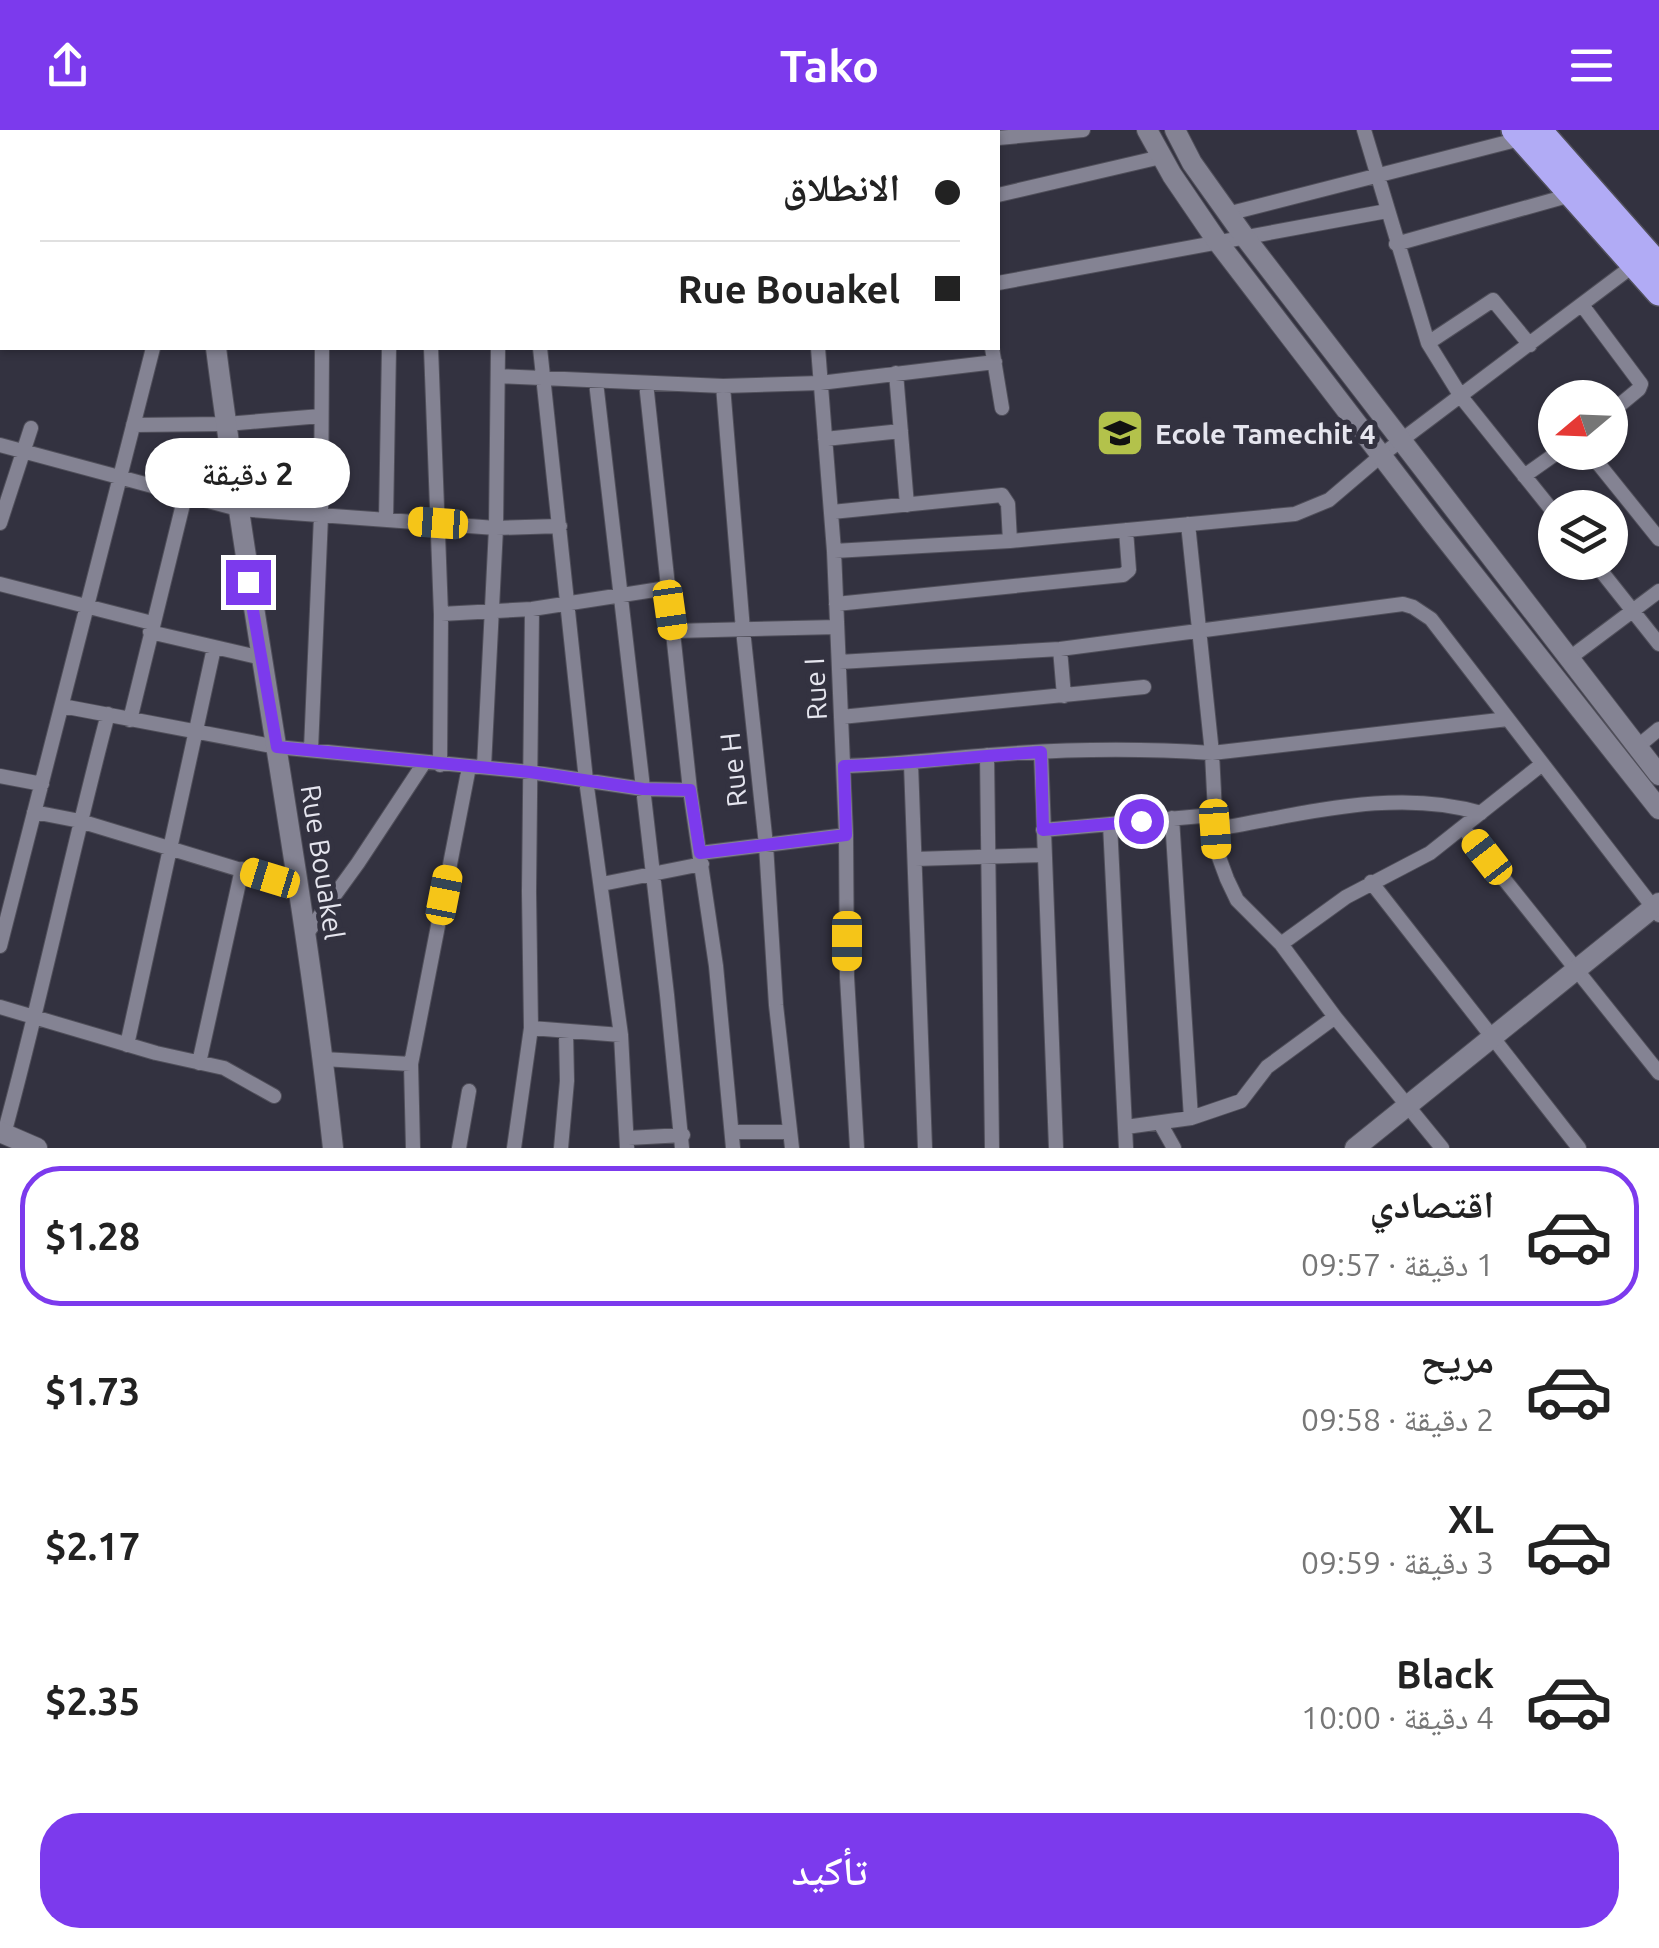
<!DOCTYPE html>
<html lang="ar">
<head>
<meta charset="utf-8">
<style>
  :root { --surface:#fff; --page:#f2f2f2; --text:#222; --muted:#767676; --line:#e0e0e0; --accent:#7c3aed }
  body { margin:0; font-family:Ubuntu,"Noto Naskh Arabic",sans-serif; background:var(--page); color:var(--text); direction:rtl; height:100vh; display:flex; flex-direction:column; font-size:38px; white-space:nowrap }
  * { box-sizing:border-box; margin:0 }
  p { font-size:32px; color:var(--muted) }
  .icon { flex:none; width:55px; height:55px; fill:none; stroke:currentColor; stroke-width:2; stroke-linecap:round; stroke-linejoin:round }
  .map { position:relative; height:1018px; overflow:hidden; direction:ltr }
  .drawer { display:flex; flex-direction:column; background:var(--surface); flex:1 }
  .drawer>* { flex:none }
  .guide { position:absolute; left:0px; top:0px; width:1000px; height:220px; box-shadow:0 2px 8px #0004; direction:rtl; display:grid; align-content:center; height:220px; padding:0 40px; background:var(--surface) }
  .needle { width:65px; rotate:251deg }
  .tools { position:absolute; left:1538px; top:250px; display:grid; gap:20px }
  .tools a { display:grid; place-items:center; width:90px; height:90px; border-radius:50%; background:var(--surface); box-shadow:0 2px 8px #0004; font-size:50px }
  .end { position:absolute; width:45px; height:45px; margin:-22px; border:12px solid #7c3aed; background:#fff; box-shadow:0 0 0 5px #fff }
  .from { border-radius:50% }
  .bubble { position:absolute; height:70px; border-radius:35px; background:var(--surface); box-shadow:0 2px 8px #0004; font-size:32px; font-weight:600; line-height:70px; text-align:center; direction:rtl }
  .car { position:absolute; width:30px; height:60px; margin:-30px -15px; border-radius:12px; box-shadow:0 0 8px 2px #0007; background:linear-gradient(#f5c518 24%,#345 0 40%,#f5c518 0 76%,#345 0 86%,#f5c518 0) }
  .guide b { display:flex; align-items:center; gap:35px; height:95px; font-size:38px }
  .guide b+b { border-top:2px solid var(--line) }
  .guide i { width:25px; height:25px; background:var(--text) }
  ul { padding:18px 0 0; list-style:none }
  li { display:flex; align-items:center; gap:30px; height:140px; margin:0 20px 15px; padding:0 20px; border:5px solid transparent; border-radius:40px }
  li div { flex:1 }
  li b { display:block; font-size:38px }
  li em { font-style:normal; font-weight:600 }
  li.active { border-color:var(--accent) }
  li>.icon { width:90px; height:90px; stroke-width:1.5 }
  .primary-button { display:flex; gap:20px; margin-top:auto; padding:20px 40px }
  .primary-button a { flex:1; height:115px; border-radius:40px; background:var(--accent); color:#fff; font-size:40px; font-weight:600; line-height:115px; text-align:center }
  header { display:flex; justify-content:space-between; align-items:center; height:130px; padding:0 40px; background:var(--accent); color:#fff; font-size:45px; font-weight:600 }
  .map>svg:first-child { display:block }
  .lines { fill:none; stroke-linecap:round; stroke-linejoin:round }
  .street-casing { stroke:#504f5a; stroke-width:16 }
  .secondary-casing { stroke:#504f5a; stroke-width:22 }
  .highway-casing { stroke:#504f5a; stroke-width:28 }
  .street { stroke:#848393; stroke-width:14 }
  .secondary { stroke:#848393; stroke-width:20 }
  .highway { stroke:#b1abf5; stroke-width:25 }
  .route { stroke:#7c3aed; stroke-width:12 }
  .labels { text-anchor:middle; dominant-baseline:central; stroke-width:10; stroke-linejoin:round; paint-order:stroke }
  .poi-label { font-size:28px; font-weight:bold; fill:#e5e5ee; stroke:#333240; text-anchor:start }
  .street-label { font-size:28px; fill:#e5e5ee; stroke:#333240 }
</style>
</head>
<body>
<header><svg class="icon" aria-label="menu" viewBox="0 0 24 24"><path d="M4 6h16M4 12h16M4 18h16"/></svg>Tako<svg class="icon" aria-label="share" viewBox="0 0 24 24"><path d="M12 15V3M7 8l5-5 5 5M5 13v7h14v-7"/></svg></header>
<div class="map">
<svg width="1659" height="1018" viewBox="0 0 1659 1018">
  <rect width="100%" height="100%" fill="#333240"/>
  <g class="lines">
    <g class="street-casing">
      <path id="street" d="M424 0V2
        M492 0V2
        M517 0V2
        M563 0V2
        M716 0 717 2
        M852 0V2
        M1364 0 1428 213 1462 268 1555 384
        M48 2 49 0
        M371 2 391 0
        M998 8 1083 0
        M998 65 1161 27
        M1227 84 1520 9
        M1396 114 1571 65
        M0 122 2 121
        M998 153 1387 81
        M0 175 2 164
        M1582 175 1641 254 1639 259 1610 283
        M1428 213 1493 170 1530 215
        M431 218 441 484 440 635
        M540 218 586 650 621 905 627 1018
        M818 218 834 421 846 705 847 847 857 1018
        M992 218 1002 278
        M896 243 907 375
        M499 246 723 256 820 253 995 232
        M596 252 667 865 682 1018
        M646 253 690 660 716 836 733 1018
        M723 256 743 500 766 715 776 875 792 1018
        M133 295 226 294 321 286
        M825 309 901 301
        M0 315 238 379 496 398 560 396
        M1589 322 1659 409
        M1524 346 1558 322
        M832 382 1002 365 1008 374 1010 411
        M386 390 389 218
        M0 393 31 298
        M1188 394 1212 623 1217 722 1227 749 1237 770 1281 814 1335 887 1442 1018
        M834 421 1010 411 1295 384 1329 370 1383 324 1634 135
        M1594 432 1659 514
        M0 454 152 493
        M836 474 1123 445 1129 440 1126 400
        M441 484 532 479 667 458
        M673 501 837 497
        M150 502 262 528
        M1060 519 1064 566
        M1571 527 1659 461
        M839 532 1060 519 1403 474 1413 477 1431 489 1659 785
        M62 576 277 617 530 642 643 659 690 660
        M841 587 1144 557
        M130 590 185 366
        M1637 617 1659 599
        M311 619 321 386 322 218
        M1041 622 1056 1018
        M987 625 992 1018
        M911 634 925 1018
        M844 636C893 635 941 629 990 625 1063 619 1139 618 1212 623L1508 589
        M484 637 496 398 498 218
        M0 646 42 654
        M34 682 80 691 297 757
        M1172 688 1191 988
        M1110 694 1126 1018
        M1215 699C1302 685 1394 657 1481 683
        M1464 699 1659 943
        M1043 700 1213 685
        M700 723 846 705
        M915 729 1044 725
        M1371 752 1579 1018
        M602 754 702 734
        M308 802 358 733 424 633
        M1281 814 1346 767 1430 723 1541 635
        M0 816 153 218
        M0 877 156 923 224 938 274 966
        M531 898 621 905
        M127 915 214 518
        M323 929 411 934
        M199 933 242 739
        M1160 993 1174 1018
        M1126 997 1191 988 1241 971 1267 937 1335 887
        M733 1002H790
        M4 1004C42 865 71 724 108 584
        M628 1008 683 1005
        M413 1018 411 934 469 637
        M459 1018 469 961
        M514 1018 531 898 529 762 532 479
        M561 1018 567 951 566 902"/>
    </g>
    <g class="secondary-casing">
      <path id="secondary" d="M183 0V2
        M1147 0 1172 45 1217 111 1433 393 1659 679
        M1175 0 1192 33 1244 106 1659 645
        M216 218C250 485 304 750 333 1018
        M0 1002 37 1018
        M1355 1018 1659 773"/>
    </g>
    <g class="highway-casing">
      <path id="highway" d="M1514 0 1659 163
        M1539 0 1659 136"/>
    </g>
    <use href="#street" class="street"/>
    <use href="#secondary" class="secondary"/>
    <use href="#highway" class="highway"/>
  </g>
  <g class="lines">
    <path class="route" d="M248 452 277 617 530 642 643 659 690 660 700 723 846 705 844 636C910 634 975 626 1041 622L1043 700 1141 691"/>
  </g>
  <defs>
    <g id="school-square" transform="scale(2.5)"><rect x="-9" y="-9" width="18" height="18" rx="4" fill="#b3c24b" stroke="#333240"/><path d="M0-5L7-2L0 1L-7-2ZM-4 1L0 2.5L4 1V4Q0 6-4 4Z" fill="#111"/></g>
  </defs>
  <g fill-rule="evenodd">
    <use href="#school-square" x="1120" y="303"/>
  </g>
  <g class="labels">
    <g class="poi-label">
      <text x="1155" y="303">Ecole Tamechit 4</text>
    </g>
    <g class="street-label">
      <text transform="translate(815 559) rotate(-93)">Rue I</text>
      <text transform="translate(733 640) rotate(-96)">Rue H</text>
      <text transform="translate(323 732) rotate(81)">Rue Bouakel</text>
    </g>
  </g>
</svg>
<div class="tools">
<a><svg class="needle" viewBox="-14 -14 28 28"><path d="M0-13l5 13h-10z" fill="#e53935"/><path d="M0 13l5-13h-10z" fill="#767676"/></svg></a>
<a><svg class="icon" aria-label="layers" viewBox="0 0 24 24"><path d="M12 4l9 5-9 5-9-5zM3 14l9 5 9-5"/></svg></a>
</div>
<i class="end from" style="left:1141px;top:691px"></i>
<i class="end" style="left:248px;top:452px"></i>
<div class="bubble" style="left:145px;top:308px;width:205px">2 دقيقة</div>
<i class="car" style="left:438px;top:393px;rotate:274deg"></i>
<i class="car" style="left:670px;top:480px;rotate:172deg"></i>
<i class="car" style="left:1215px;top:699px;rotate:176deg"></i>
<i class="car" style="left:1487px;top:727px;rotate:322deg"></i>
<i class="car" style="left:270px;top:748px;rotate:287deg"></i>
<i class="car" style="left:444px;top:765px;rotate:11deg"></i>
<i class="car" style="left:847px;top:811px;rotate:180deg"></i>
<div class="guide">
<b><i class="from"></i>الانطلاق</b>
<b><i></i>Rue Bouakel</b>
</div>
</div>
<section class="drawer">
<ul>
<li class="active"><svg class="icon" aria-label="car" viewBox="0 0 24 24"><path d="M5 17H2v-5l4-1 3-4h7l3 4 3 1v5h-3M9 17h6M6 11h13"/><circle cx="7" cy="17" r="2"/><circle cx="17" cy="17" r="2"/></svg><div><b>اقتصادي</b><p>1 دقيقة · 09:57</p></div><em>$1.28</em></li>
<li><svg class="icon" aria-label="car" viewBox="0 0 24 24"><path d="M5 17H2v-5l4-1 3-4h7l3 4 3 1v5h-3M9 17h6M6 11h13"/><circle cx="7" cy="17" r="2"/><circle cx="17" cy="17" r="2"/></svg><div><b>مريح</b><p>2 دقيقة · 09:58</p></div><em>$1.73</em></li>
<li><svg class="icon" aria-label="car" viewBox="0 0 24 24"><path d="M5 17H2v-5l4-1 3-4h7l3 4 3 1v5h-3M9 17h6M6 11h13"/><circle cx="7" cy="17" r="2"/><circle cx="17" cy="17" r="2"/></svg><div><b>XL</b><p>3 دقيقة · 09:59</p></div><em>$2.17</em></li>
<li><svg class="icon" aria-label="car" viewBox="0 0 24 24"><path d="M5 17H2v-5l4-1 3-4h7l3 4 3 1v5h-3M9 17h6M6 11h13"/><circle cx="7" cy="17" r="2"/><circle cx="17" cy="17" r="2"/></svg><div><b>Black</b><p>4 دقيقة · 10:00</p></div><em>$2.35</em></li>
</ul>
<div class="primary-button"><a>تأكيد</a></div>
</section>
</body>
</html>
